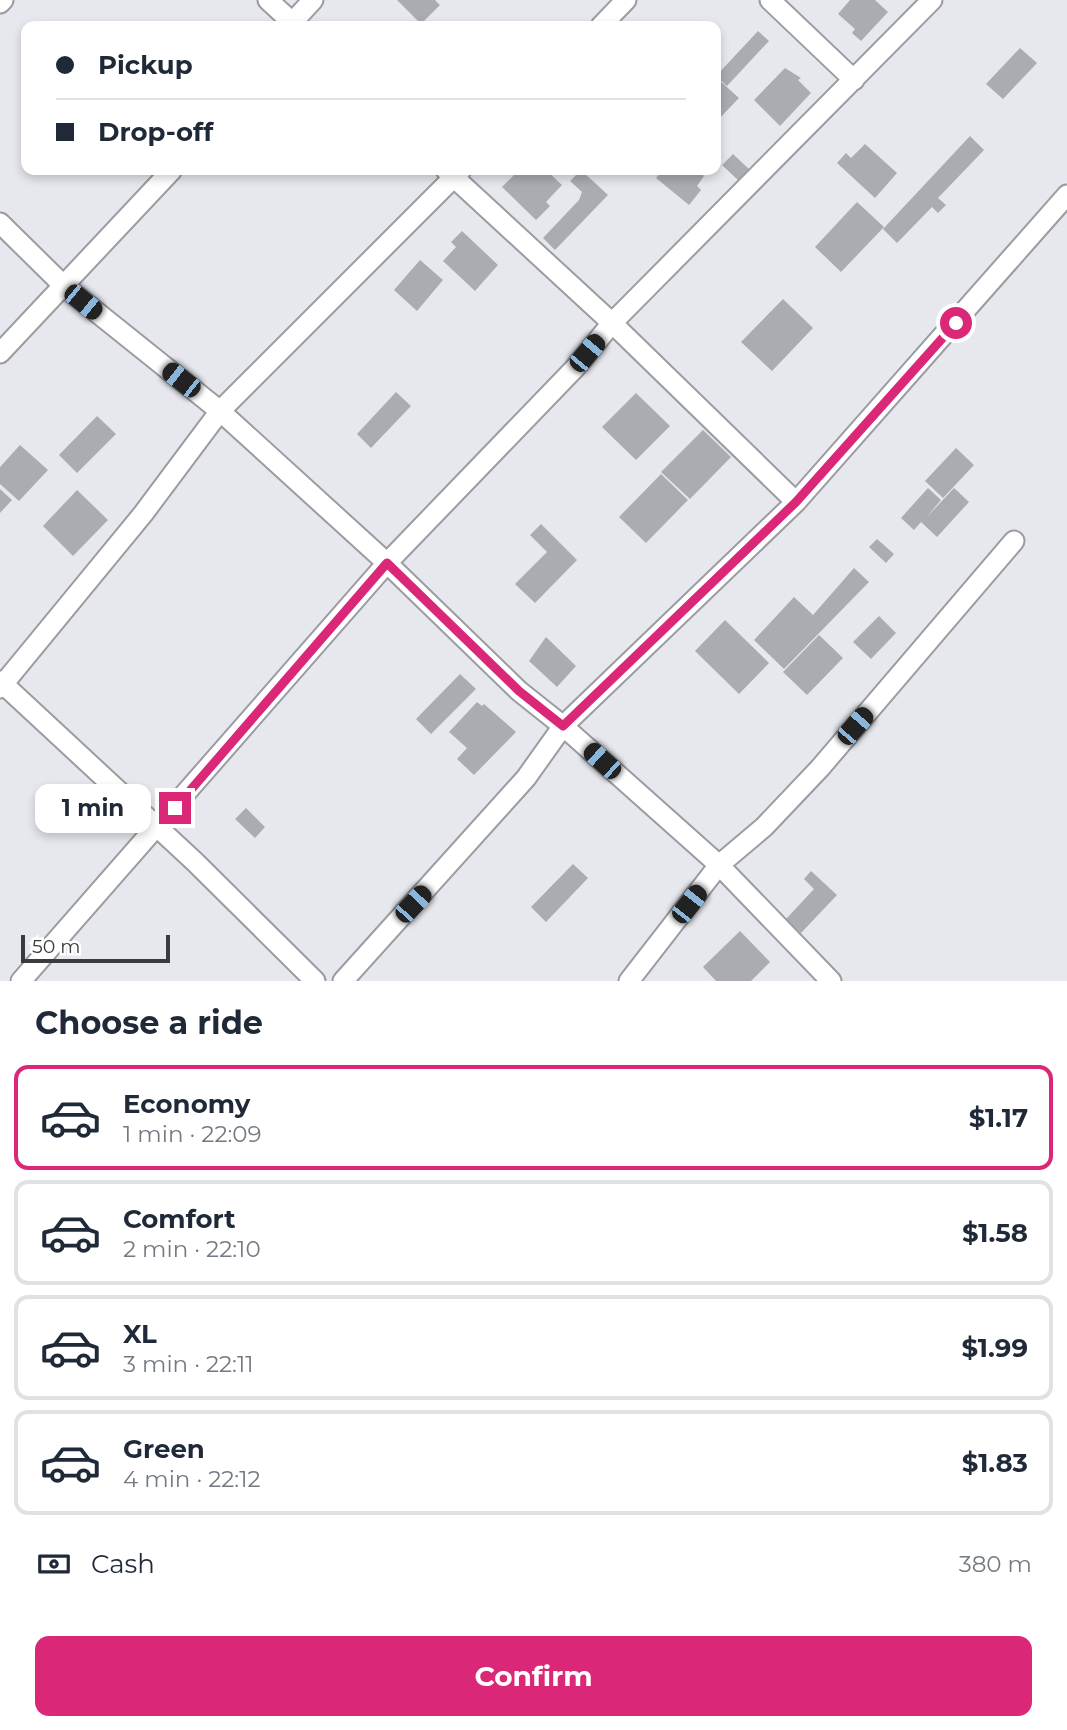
<!DOCTYPE html>
<html lang="en">
<head>
<meta charset="utf-8">
<style>
  :root { --surface:#fff; --page:#f2f2f3; --text:#1f2937; --muted:#747a83; --line:#e0e1e3; --accent:#db2777 }
  body { margin:0; font-family:Montserrat,sans-serif; background:var(--page); color:var(--text); height:100vh; display:flex; flex-direction:column; font-size:26px; white-space:nowrap }
  * { box-sizing:border-box; margin:0 }
  p { font-size:23px; color:var(--muted) }
  .icon { flex:none; width:38px; height:38px; fill:none; stroke:currentColor; stroke-width:2; stroke-linecap:round; stroke-linejoin:round }
  .map { position:relative; height:981px; overflow:hidden }
  .details { display:flex; flex-direction:column; background:var(--surface); flex:1 }
  .details>* { flex:none }
  .hud { position:absolute; left:21px; top:21px; width:700px; height:154px; border-radius:14px; box-shadow:0 4px 10px #0003; display:grid; align-content:center; height:154px; padding:0 35px; background:var(--surface) }
  .scale { position:absolute; left:21px; bottom:18px; width:149px; box-sizing:border-box; padding-left:7px; border:4px solid #3a3b3d; border-top:0; font-size:19px; line-height:24px; white-space:nowrap; color:#3a3b3d; -webkit-text-stroke:5px #fff; paint-order:stroke }
  .end { position:absolute; width:32px; height:32px; margin:-16px; border:9px solid #db2777; background:#fff; box-shadow:0 0 0 4px #fff }
  .from { border-radius:50% }
  .bubble { position:absolute; height:49px; border-radius:14px; background:var(--surface); box-shadow:0 4px 10px #0003; font-size:23px; font-weight:700; line-height:49px; text-align:center }
  .car { position:absolute; width:21px; height:42px; margin:-21px -10px; border-radius:9px; box-shadow:0 0 5px 2px #0007; background:linear-gradient(#222 24%,#8ab4d8 0 40%,#222 0 76%,#8ab4d8 0 86%,#222 0) }
  .hud b { display:flex; align-items:center; gap:24px; height:66px; font-size:26px }
  .hud b+b { border-top:2px solid var(--line) }
  .hud i { width:18px; height:18px; background:var(--text) }
  ul { padding:0; list-style:none }
  li { display:flex; align-items:center; gap:21px; height:105px; margin:0 14px 10px; padding:0 21px; border:4px solid var(--line); border-radius:14px }
  li div { flex:1 }
  li b { display:block; font-size:26px }
  li em { font-style:normal; font-weight:700 }
  li.on { border-color:var(--accent) }
  li>.icon { width:63px; height:63px; stroke-width:1.5 }
  h2 { padding:0 35px; font-size:32px; line-height:84px }
  .pay { display:flex; align-items:center; gap:18px; height:77px; padding:0 35px; font-size:26px }
  .pay p { margin-inline-start:auto }
  .action { display:flex; gap:14px; margin-top:auto; padding:14px 35px }
  .action a { flex:1; height:80px; border-radius:14px; background:var(--accent); color:#fff; font-size:28px; font-weight:700; line-height:80px; text-align:center }
  .map>svg:first-child { display:block }
  .building { fill:#abacb2 }
  .lines { fill:none; stroke-linecap:round; stroke-linejoin:round }
  .minor-casing { stroke:#9b9ca2; stroke-width:23 }
  .minor { stroke:#fff; stroke-width:19 }
  .route { stroke:#db2777; stroke-width:9 }
</style>
</head>
<body>
<div class="map">
<svg width="1067" height="981" viewBox="0 0 1067 981">
  <rect width="100%" height="100%" fill="#e7e8ee"/>
  <path class="building" d="M397 0H435L440 5 421 24Z
    M850 0H875L888 12 861 41 852 33 855 29 838 14Z
    M758 31 769 41 727 86 716 76Z
    M1020 48 1037 63 1003 99 986 84Z
    M785 68 801 78 798 80 811 93 780 126 754 100Z
    M718 79 739 98 716 122V81Z
    M970 136 984 150 938 198 946 205 938 213 932 207 897 243 883 229Z
    M865 144 897 173 875 198 837 163 846 153 851 158Z
    M733 154 751 171 740 182 722 165Z
    M519 170H546L562 185 546 202 550 206 536 220 502 187Z
    M581 170 608 195 555 250 543 238 579 200 582 192 570 181Z
    M663 170H696L704 176 697 186 701 190 689 205 656 178Z
    M857 202 884 227 841 272 815 247Z
    M462 231 498 265 475 291 443 261 456 247 451 242Z
    M420 260 443 280 417 311 394 290Z
    M783 299 813 328 772 371 741 342Z
    M396 392 411 406 371 448 357 434Z
    M636 393 670 426 636 460 602 427Z
    M97 416 116 434 77 473 59 455Z
    M703 430 731 457 690 499 661 472Z
    M20 445 48 470 19 501 0 484V467Z
    M956 448 974 465 943 498 925 481Z
    M661 474 688 500 646 543 619 517Z
    M928 488 941 500 926 518 954 488 969 502 937 537 921 522 914 530 901 518Z
    M0 489 12 500 0 513Z
    M77 490 108 520 73 556 43 526Z
    M541 524 577 560 535 603 515 584 547 552 530 535Z
    M877 539 894 554 886 563 869 547Z
    M854 568 869 582 784 669 754 640 794 597 813 615Z
    M879 616 896 633 871 659 853 642Z
    M725 620 769 663 739 694 695 651Z
    M819 635 843 658 807 695 783 672Z
    M546 637 576 666 557 687 529 661Z
    M460 674 476 689 431 734 416 719Z
    M477 702 482 706 484 704 516 732 474 775 457 759 467 748 449 732Z
    M246 808 265 827 255 838 235 819Z
    M573 864 588 878 546 922 531 907Z
    M811 871 837 895 801 933 786 919 814 889 804 879Z
    M740 931 770 962 751 981H716L703 967Z"/>
  <g class="lines">
    <g class="minor-casing">
      <path id="minor" d="M268 0 296 26
        M770 0 854 80
        M0 3 3 0
        M289 26 313 0
        M601 26 626 0
        M446 170 612 323 796 502
        M0 223 64 286 220 411 387 563 519 691 563 726 719 865 831 981
        M0 353 172 170
        M0 681 195 862 315 981
        M0 688 143 514 220 411 461 170
        M21 981 387 563 575 368 612 323 932 0
        M343 981 526 778 563 726 796 502 1067 195
        M629 981 719 865 764 827 820 768 1014 541"/>
    </g>
    <use href="#minor" class="minor"/>
  </g>
  <g class="lines">
    <path class="route" d="M175 808 387 563 519 691 563 726 796 502 956 323"/>
  </g>
</svg>
<div class="scale">50 m</div>
<i class="end from" style="left:956px;top:323px"></i>
<i class="end" style="left:175px;top:808px"></i>
<div class="bubble" style="left:35px;top:784px;width:116px">1 min</div>
<i class="car" style="left:83px;top:302px;rotate:129deg"></i>
<i class="car" style="left:587px;top:353px;rotate:40deg"></i>
<i class="car" style="left:181px;top:380px;rotate:308deg"></i>
<i class="car" style="left:855px;top:726px;rotate:41deg"></i>
<i class="car" style="left:602px;top:761px;rotate:312deg"></i>
<i class="car" style="left:413px;top:904px;rotate:43deg"></i>
<i class="car" style="left:689px;top:904px;rotate:38deg"></i>
<div class="hud">
<b><i class="from"></i>Pickup</b>
<b><i></i>Drop-off</b>
</div>
</div>
<section class="details">
<h2>Choose a ride</h2>
<ul>
<li class="on"><svg class="icon" aria-label="car" viewBox="0 0 24 24"><path d="M5 17H2v-5l4-1 3-4h7l3 4 3 1v5h-3M9 17h6M6 11h13"/><circle cx="7" cy="17" r="2"/><circle cx="17" cy="17" r="2"/></svg><div><b>Economy</b><p>1 min · 22:09</p></div><em>$1.17</em></li>
<li><svg class="icon" aria-label="car" viewBox="0 0 24 24"><path d="M5 17H2v-5l4-1 3-4h7l3 4 3 1v5h-3M9 17h6M6 11h13"/><circle cx="7" cy="17" r="2"/><circle cx="17" cy="17" r="2"/></svg><div><b>Comfort</b><p>2 min · 22:10</p></div><em>$1.58</em></li>
<li><svg class="icon" aria-label="car" viewBox="0 0 24 24"><path d="M5 17H2v-5l4-1 3-4h7l3 4 3 1v5h-3M9 17h6M6 11h13"/><circle cx="7" cy="17" r="2"/><circle cx="17" cy="17" r="2"/></svg><div><b>XL</b><p>3 min · 22:11</p></div><em>$1.99</em></li>
<li><svg class="icon" aria-label="car" viewBox="0 0 24 24"><path d="M5 17H2v-5l4-1 3-4h7l3 4 3 1v5h-3M9 17h6M6 11h13"/><circle cx="7" cy="17" r="2"/><circle cx="17" cy="17" r="2"/></svg><div><b>Green</b><p>4 min · 22:12</p></div><em>$1.83</em></li>
</ul>
<div class="pay"><svg class="icon" aria-label="cash" viewBox="0 0 24 24"><path d="M3 7h18v10H3z"/><circle cx="12" cy="12" r="2"/></svg>Cash<p>380 m</p></div>
<div class="action"><a>Confirm</a></div>
</section>
</body>
</html>
